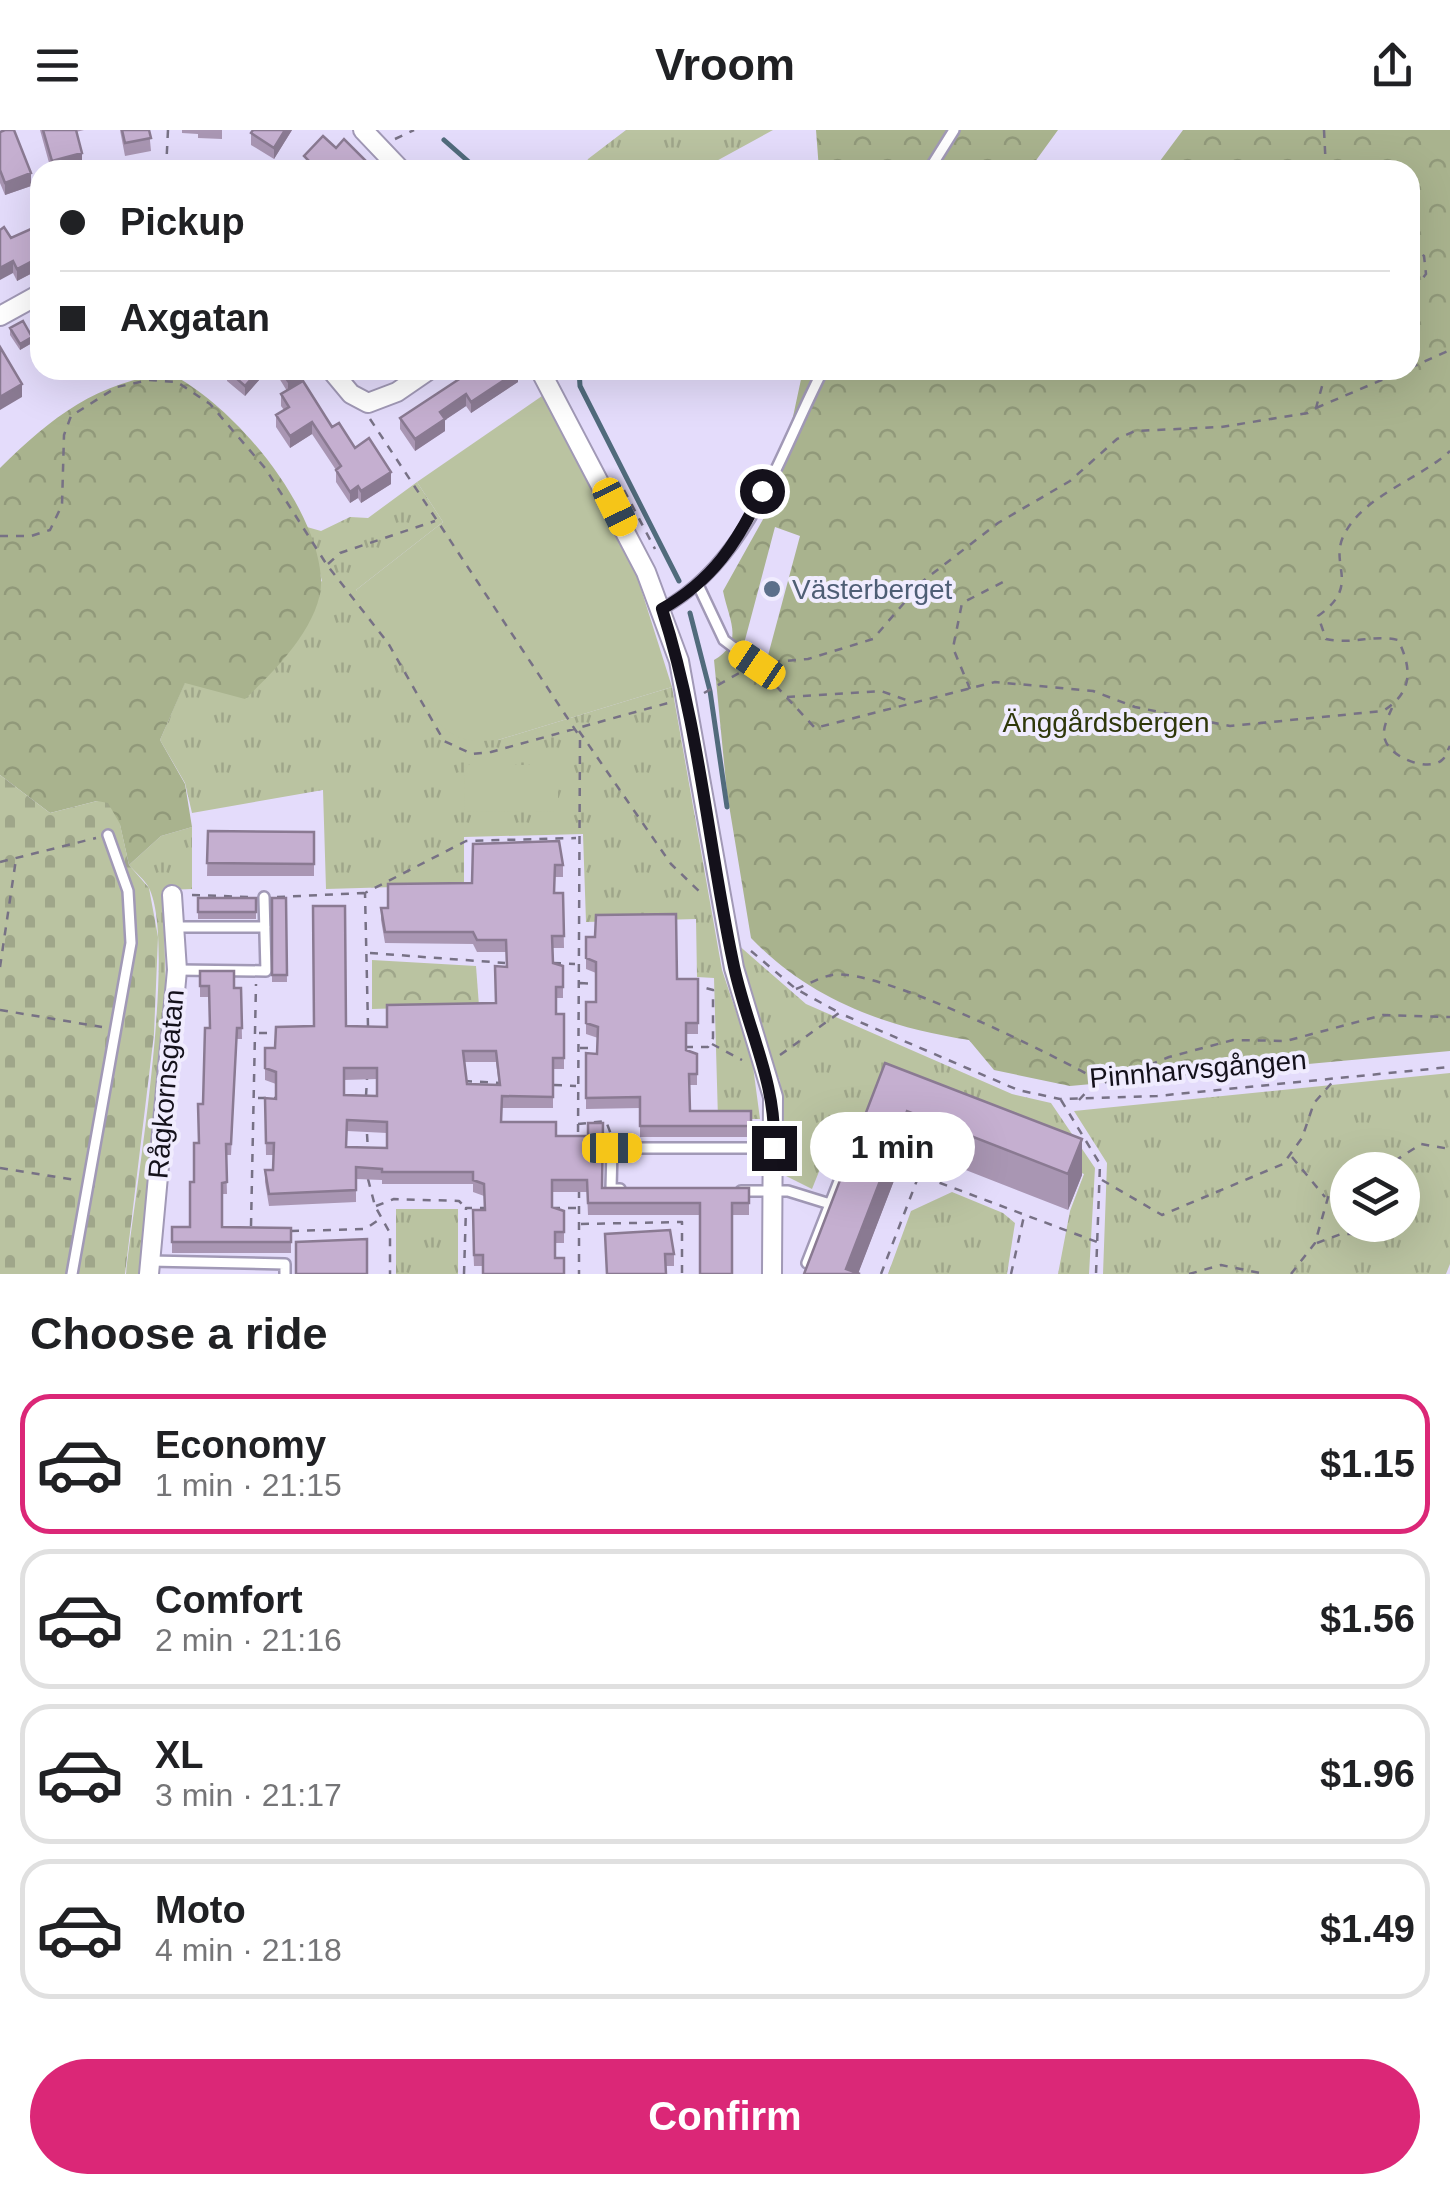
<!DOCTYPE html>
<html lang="en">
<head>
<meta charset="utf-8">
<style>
  :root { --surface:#fff; --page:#f6f6f6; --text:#202124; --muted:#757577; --line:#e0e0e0; --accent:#db2777 }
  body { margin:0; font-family:Arial,sans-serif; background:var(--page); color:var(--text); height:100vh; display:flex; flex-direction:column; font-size:38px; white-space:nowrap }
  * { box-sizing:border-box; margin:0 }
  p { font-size:32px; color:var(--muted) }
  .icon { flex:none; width:55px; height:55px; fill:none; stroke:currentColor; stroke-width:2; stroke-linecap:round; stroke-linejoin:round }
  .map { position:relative; height:1144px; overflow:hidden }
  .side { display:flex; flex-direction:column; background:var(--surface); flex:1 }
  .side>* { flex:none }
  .banner { position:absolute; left:30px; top:30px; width:1390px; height:220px; border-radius:30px; box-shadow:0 10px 40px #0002; display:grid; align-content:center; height:220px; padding:0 30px; background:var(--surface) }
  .tools { position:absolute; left:1330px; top:1022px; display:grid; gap:20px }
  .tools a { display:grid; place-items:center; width:90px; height:90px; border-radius:50%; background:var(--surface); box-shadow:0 10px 40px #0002; font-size:50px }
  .end { position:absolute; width:45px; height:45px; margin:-22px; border:12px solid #14111b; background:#fff; box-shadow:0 0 0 5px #fff }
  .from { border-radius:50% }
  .bubble { position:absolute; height:70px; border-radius:35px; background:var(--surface); box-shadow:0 10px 40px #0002; font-size:32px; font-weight:600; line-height:70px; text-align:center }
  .car { position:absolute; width:30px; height:60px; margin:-30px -15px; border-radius:12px; box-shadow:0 0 8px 2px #0007; background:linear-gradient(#f5c518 24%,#345 0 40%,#f5c518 0 76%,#345 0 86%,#f5c518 0) }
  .banner b { display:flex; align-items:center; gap:35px; height:95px; font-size:38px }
  .banner b+b { border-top:2px solid var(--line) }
  .banner i { width:25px; height:25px; background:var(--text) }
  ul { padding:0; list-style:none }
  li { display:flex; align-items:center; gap:30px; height:140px; margin:0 20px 15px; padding:0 10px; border:5px solid var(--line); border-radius:30px }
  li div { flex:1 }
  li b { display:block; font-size:38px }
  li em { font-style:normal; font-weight:600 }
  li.current { border-color:var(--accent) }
  li>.icon { width:90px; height:90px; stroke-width:1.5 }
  h2 { padding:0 30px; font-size:45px; line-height:120px }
  .primary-button { display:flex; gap:20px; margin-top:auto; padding:20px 30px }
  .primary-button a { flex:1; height:115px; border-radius:60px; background:var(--accent); color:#fff; font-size:40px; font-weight:600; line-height:115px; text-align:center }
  header { display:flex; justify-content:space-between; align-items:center; height:130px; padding:0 30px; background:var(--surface); font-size:45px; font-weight:600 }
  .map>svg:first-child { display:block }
  .grass { fill:url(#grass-tufts); fill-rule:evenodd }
  .forest { fill:url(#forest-crowns); fill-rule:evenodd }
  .cemetery { fill:url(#cemetery-stones) }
  .park { fill:url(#park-crowns) }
  .garden { fill:#bac3a1 }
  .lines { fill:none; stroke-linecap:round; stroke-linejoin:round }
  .stream { stroke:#516b7c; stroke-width:5 }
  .service-casing { stroke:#a199b6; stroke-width:14 }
  .minor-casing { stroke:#a199b6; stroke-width:22 }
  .path { stroke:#777185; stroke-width:2.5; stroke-dasharray:8 8; stroke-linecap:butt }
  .service { stroke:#fff; stroke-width:9 }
  .minor { stroke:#fff; stroke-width:18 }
  .wall { fill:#a996b3; fill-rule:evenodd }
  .shaded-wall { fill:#8a7a92 }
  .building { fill:#c5afd0; stroke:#8a7a92; stroke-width:2.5; fill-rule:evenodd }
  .route { stroke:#14111b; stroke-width:12 }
  .service-dot { fill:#5c6f8a; stroke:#f0ecfe; stroke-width:4 }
  .labels { text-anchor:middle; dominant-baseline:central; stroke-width:8; stroke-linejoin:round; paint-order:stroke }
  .service-label { font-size:28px; fill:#4e5e75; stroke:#f0ecfe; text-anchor:start }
  .park-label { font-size:28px; fill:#2e370a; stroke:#f0ecfe }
  .street-label { font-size:28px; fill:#14111b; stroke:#f0ecfe }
</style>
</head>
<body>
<header><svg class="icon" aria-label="menu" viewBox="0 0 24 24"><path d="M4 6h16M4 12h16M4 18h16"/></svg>Vroom<svg class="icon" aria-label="share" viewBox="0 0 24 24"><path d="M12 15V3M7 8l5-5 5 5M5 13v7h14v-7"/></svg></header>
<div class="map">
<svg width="1450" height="1144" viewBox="0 0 1450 1144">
  <defs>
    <pattern id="grass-tufts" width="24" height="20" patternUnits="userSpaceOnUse" patternTransform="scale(2.5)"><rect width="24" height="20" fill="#bac3a1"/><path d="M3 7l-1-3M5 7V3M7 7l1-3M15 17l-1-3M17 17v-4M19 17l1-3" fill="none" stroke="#9fa68a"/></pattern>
    <pattern id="forest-crowns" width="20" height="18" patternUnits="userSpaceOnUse" patternTransform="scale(2.5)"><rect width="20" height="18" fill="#a9b38e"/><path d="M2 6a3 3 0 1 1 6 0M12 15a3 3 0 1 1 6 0" fill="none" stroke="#91997a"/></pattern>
    <pattern id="cemetery-stones" width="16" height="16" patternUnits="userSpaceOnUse" patternTransform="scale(2.5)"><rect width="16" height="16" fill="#bac3a1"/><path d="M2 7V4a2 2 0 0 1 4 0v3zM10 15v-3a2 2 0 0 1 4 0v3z" fill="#9fa68a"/></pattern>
    <pattern id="park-crowns" width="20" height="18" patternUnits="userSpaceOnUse" patternTransform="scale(2.5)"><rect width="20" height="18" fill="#bac3a1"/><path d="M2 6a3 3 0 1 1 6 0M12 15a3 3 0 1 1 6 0" fill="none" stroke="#9fa68a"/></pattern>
  </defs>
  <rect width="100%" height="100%" fill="#e4dcfb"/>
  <path class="grass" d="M626 0H773L700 40H583L588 29Z
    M417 352 443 392 356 460 498 610 672 557 722 840 752 929 760 989H718L714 848 697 847 696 789 586 792 583 704 464 707V755L326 759 323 660 192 683 185 653 160 610 185 552 322 451 307 397 321 401 350 387 368 388Z
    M192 697V759L165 760 163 772 166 859 139 1144H126C134 1068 178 817 149 758 145 750 135 742 129 735L161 706Z
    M736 813 806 874 1012 964 1051 973 1095 1038 1089 1144H1058L1070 1081 1084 1044 883 964 870 1004 838 994 812 1059 786 1046 780 951 756 897Z
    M1450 943V1134L1446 1144H1103L1107 1033 1074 981ZM1348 1040H1402V1095H1348Z
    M952 1062 1003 1083 1015 1093 1007 1144H888L911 1081Z
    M396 1079H458V1144H396Z"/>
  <path class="forest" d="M816 0H1058L1029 40H819Z
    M1183 0H1450V921L1070 956 994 940 969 910C885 897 811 870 751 808L727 663 714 530C745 512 729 491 723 461L776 366 803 240H1410V40H1163L1157 35ZM775 397 800 406 766 533 737 540Z
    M171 244C234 276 316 374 321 448 324 492 274 542 245 569L185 553 160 610 185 654 192 697 161 706 129 735 120 695 97 671 50 683 0 645V338C51 288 98 250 171 244Z"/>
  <path class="cemetery" d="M0 645 50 683 97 671 108 673 120 694 129 735 149 758 158 807 154 904 125 1144H0Z"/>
  <path class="park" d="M372 830 476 836 479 876 372 879Z"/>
  <path class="garden" d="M542 266 636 443 672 557 498 610C473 612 457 612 439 593L356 460 443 392 417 352Z
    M464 635H558V682L465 681Z"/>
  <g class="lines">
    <path class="stream" d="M444 10 478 40
      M579 240 580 256 679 451
      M690 483 710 561
      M710 561 727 677"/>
    <g class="service-casing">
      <path id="service" d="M929 40 954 0
        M699 457 724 510 757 535
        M662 479C749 431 779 325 823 240
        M174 797H265
        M177 840 266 841 264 767
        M620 1059H611L612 1018H772
        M741 1061H788L830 1074
        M150 1131 285 1134V1144
        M807 1133 854 1013
        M72 1144 131 813 128 761 108 705"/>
    </g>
    <g class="minor-casing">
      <path id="minor" d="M363 0 401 40
        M0 186 40 164
        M331 240 351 264 368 273 397 262 429 240
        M540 240 646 442 679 531 734 838 773 967 772 1144
        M149 1144 177 840 172 765"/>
    </g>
    <path class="path" d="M1324 0 1326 40
      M395 9 414 0
      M166 40 168 0
      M1410 115 1424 126 1426 144 1410 164
      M1410 238 1450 220
      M1316 278 1405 240
      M370 289 580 607 578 1007
      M624 360 655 419
      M0 406H31L50 400 62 375 64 305 71 286 117 257 149 250 177 252 210 274 265 338 327 435 388 513 444 611 472 624 491 622 668 573
      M328 434 340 423 435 391
      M772 532 808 529 873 509 923 451 998 393 1070 351 1117 309 1135 301 1221 297 1308 283 1316 278 1324 249 1320 240
      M765 544 815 598 995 552 1093 561 1135 577 1230 596 1383 581C1412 563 1413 540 1398 510 1372 504 1352 515 1326 509L1318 486C1363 454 1327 435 1345 403 1365 365 1420 349 1450 321
      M970 559 953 518 962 473 1009 449
      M704 563 741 542
      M787 567 881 561 912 572
      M1392 578C1389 585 1384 595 1384 602 1382 626 1428 643 1442 630 1446 627 1447 621 1450 616
      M579 601 671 734 703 765
      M0 732 96 708
      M192 765 249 767
      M277 767 364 763
      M751 821 796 859 838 882
      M370 823 505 833
      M553 833 575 834
      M0 837 16 729
      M580 853 597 854
      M796 859C807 855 820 847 832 845 879 837 1055 926 1102 952
      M0 880 102 897
      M368 896 365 763 466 711 576 708
      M259 903H276
      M712 914 742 930
      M685 917H708L713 908V860L695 855
      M580 918H597
      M780 925 839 883 1018 960 1060 969 1157 966 1450 937
      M464 951 501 953
      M554 955 576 956
      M366 966 367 949
      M258 968H280
      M1061 970 1100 1034 1096 1144
      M1079 970 1089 959 1169 927 1233 910 1286 911 1383 885 1450 887
      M578 994 606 991 612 1007
      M367 1004 368 1021
      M1292 1027 1325 1067
      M0 1038 76 1050
      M1381 1040 1421 1014 1450 1019
      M368 1049 375 1076 390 1103V1144
      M1102 1050 1162 1085 1283 1034 1302 1008 1314 973 1336 948
      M579 1060V1144
      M376 1076 394 1069 459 1071 465 1077
      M552 1078H579
      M581 1094 682 1092V1144
      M251 1096 256 854
      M291 1101 365 1099 380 1089
      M1317 1113 1341 1104H1369
      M464 1144 466 1078H484
      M881 1144 919 1045 1097 1112
      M1011 1144 1024 1086
      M1189 1144 1221 1135 1265 1144
      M1291 1144 1315 1113 1329 1064 1348 1052"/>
    <use href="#service" class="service"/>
    <use href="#minor" class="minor"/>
  </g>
  <path class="wall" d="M40 0H84L76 2 82 36 66 40H51Z
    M120 0H149L151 21 125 26Z
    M182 0H222V9L198 8V4L182 3Z
    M253 0H292L274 29 251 15V3Z
    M0 2 31 56 5 65 0 53Z
    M40 95V139L17 151 13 143 11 108Z
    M10 198 32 213 20 220 10 205Z
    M227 240H268L245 266 227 251Z
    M274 240H301L303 251 332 297 391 354 361 373 358 368 350 373 336 352V340L312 304 290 318 276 297V285L284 280 281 276V264L287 261Z
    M473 240 518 252 471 283 466 276 445 290V301L415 321 400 299V288Z
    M208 701 314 702V746H207Z
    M473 714 563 735V747H555V763H563L564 818H552L553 833 563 836V868H556V884H564V939H553V978H502V992L556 1006 602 1058H749V1085H588L587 1062H552V1077L564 1081V1113H555L483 1136H474L473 1112 484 1080V1066L473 1062V1054H382V1050L356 1049V1072L269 1076 265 1052V1040H273L274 1025H266L265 968 276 969V954L265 950V918H275L346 896 387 897 496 873 506 837V822H477L473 814 385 813 381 790V778H388L472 753ZM464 932H496L499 955 467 954ZM377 949V966L344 965V950ZM347 1001 387 1003V1018L346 1017Z
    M198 768H256V789H198Z
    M272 768H286L287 852H272Z
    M586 807 677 849H698V904H686V920L697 924V955H689L690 981H751V1007H640V978L586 979V923L597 924 598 908 586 904V872H596V843L586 839Z
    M200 841 234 858H241L242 909H237L231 1025H226L227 1064H222V1097L291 1098V1123H172V1097H190L203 974 209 898V867H200Z
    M885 933 1082 1045 1068 1080 907 1017 858 1143 804 1144Z
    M605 1104 674 1124V1136H666Z"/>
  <path class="shaded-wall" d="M285 0H292L274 29V18Z
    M82 23V36L66 40H52V31Z
    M31 43V56L5 65V53Z
    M40 127V139L17 151V139Z
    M13 131V143L0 150V138Z
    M32 207V213L20 220V214Z
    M259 240H268L245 266V256Z
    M372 240H386L372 249Z
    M518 241V252L471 283V272Z
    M303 242V252L288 262V251Z
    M22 254V267L0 280V267Z
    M466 264V276L445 290V301L415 321V309L440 282Z
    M312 292V304L290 318V306Z
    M391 342V354L361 373V361Z
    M358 356V368L350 373V362Z
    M907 981V1017L858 1144 846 1139Z
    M1082 1009V1045L1068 1080V1044Z"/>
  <path class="building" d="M5 0H14L31 43 5 53 0 40V2Z
    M43 0H76L82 23 52 31Z
    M122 0H149L151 8 125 13Z
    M253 0H285L274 18 251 3Z
    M323 6 336 18 344 9 375 40H301L309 31 304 26Z
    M40 95V127L17 139 13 131 0 138V100L4 97 11 108Z
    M23 191 32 207 20 214 10 198Z
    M0 217 22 254 0 267Z
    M227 240H259L245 256Z
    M280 240H301L303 242 288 251Z
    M473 240 518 241 471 272 466 264 440 282 445 289 415 309 400 288Z
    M303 251 332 297 339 293 355 318 369 308 391 342 361 361 358 356 350 362 336 340 341 336 312 292 290 306 276 285 289 277 281 264Z
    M208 701 314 702V734L207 733Z
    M559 711 563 735H555L554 763H563L564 806H552L553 833 563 836V857H556V884H564V928H553V967L502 966 501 992H556V1006H588V993H603L602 1058H749V1073H732V1144H700V1073H588L587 1050H552V1077L564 1081V1102H555V1128H564V1144H483V1125H474L473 1080H485L484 1054 473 1050V1042H382V1039L356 1037V1060L269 1064 265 1040H273L274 1013H266L265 968 276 969V942L265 938V918H275L276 897 314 896 313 776H345L346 896 387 897V875L496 873 495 836 507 837 506 810H477L473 802H385L381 778H388V754L472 753 473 714ZM463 921H496L500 955 467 954ZM344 938H377V966L344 965ZM347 990 387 992V1018L346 1017Z
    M198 768H256V782H198Z
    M272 768H286L287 845H272Z
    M676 784 677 849H698V893H686V920L697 924V944H689L690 981H751V996H640V967L586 968V923L597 924 598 897 586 893V872H596V832L586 828V807H595L596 785Z
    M200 841H234V858H241L242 898H237L231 1014H226L227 1052 222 1053V1097L291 1098V1112H172V1097H190V1052H194V1013H199L198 974H203L205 898H210L209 856H200Z
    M885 933 1082 1009 1068 1044 907 981 846 1139 860 1144H804Z
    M670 1100 674 1124H665L666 1144H607L605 1104Z
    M367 1109V1144H296V1112Z"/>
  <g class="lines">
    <path class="route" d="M762 361C737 413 713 450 662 479 699 594 708 714 733 832 746 897 777 951 774 1018"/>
  </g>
  <circle class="service-dot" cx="772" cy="459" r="10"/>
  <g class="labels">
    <g class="service-label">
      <text x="792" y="459">Västerberget</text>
    </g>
    <g class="park-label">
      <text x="1106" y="592">Änggårdsbergen</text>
    </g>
    <g class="street-label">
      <text transform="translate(1198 939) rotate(-5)">Pinnharvsgången</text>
      <text transform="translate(166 954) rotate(-85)">Rågkornsgatan</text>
    </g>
  </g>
</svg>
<div class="tools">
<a><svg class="icon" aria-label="layers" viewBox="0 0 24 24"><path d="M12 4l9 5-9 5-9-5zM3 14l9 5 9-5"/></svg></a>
</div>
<i class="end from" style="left:762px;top:361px"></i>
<i class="end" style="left:774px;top:1018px"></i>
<div class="bubble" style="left:810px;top:982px;width:165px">1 min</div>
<i class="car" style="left:615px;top:377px;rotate:154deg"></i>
<i class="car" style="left:757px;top:535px;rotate:304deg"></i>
<i class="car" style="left:612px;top:1018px;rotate:90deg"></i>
<div class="banner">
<b><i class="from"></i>Pickup</b>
<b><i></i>Axgatan</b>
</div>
</div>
<section class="side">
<h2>Choose a ride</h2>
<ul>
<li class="current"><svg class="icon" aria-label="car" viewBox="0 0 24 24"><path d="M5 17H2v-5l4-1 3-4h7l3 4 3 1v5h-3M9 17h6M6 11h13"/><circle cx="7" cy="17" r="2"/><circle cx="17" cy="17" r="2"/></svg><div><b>Economy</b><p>1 min · 21:15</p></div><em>$1.15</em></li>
<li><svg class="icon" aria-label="car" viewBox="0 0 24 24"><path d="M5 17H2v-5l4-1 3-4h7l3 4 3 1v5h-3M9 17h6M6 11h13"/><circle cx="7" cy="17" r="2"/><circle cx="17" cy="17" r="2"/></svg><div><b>Comfort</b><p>2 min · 21:16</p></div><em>$1.56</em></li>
<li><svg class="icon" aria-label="car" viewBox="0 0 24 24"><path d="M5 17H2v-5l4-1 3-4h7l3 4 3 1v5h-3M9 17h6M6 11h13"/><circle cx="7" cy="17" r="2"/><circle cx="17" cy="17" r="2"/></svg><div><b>XL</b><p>3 min · 21:17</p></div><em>$1.96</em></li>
<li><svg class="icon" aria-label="car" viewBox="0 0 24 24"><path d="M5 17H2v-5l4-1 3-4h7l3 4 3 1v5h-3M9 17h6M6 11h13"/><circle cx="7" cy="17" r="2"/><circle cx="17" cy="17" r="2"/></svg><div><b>Moto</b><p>4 min · 21:18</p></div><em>$1.49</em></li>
</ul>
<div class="primary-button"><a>Confirm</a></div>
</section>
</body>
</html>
